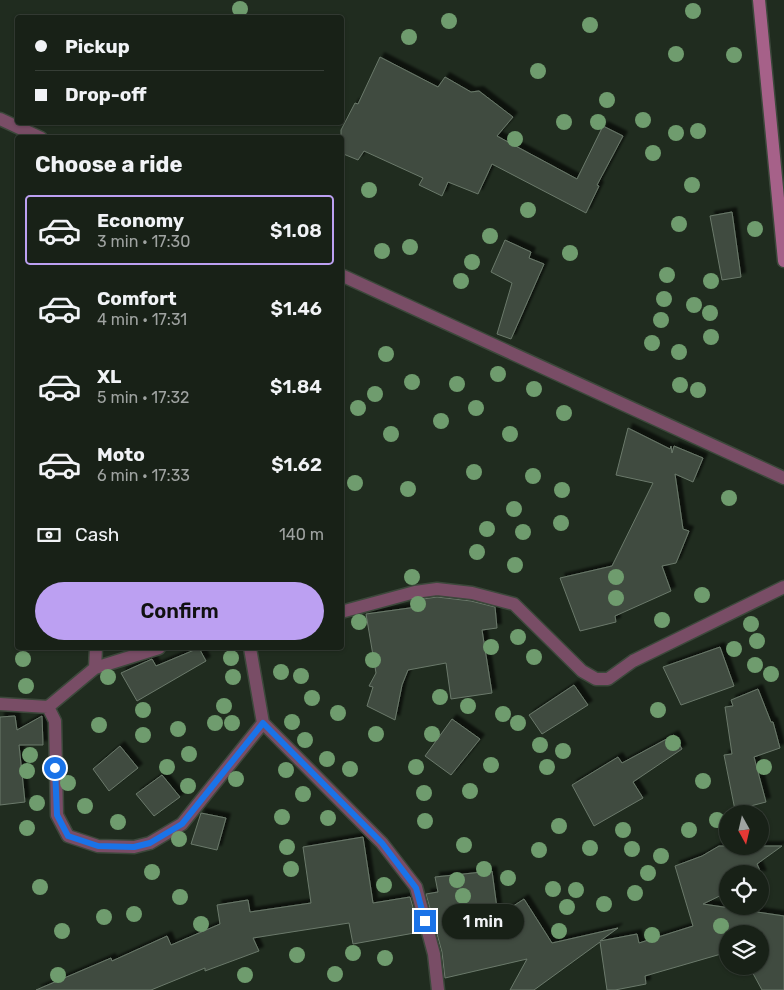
<!DOCTYPE html>
<html lang="en">
<head>
<meta charset="utf-8">
<style>
  :root { --surface:#182117; --page:#212920; --text:#f1f3f6; --muted:#9fa3a1; --line:#363e36; --accent:#bca0f2 }
  body { margin:0; font-family:Rubik,sans-serif; background:var(--page); color:var(--text); height:100vh; display:flex; flex-direction:column; font-size:19px; white-space:nowrap }
  * { box-sizing:border-box; margin:0 }
  p { font-size:16px; color:var(--muted) }
  .icon { flex:none; width:28px; height:28px; fill:none; stroke:currentColor; stroke-width:2; stroke-linecap:round; stroke-linejoin:round }
  .map { position:relative; flex:1; overflow:hidden }
  .drawer { position:absolute; left:15px; top:135px; width:329px; height:515px; display:flex; flex-direction:column; background:var(--surface); border-radius:5px; box-shadow:0 1px 4px #0004,0 0 0 1px var(--line) }
  .drawer>* { flex:none }
  .banner { position:absolute; left:15px; top:15px; width:329px; height:110px; border-radius:5px; box-shadow:0 1px 4px #0004,0 0 0 1px var(--line); display:grid; align-content:center; height:110px; padding:0 20px; background:var(--surface) }
  .needle { width:32px; rotate:172deg }
  .fabs { position:absolute; left:719px; top:805px; display:grid; gap:10px }
  .fabs a { display:grid; place-items:center; width:50px; height:50px; border-radius:50%; background:var(--surface); box-shadow:0 1px 4px #0004,0 0 0 1px var(--line); font-size:25px }
  .end { position:absolute; width:22px; height:22px; margin:-11px; border:6px solid #1a73e8; background:#fff; box-shadow:0 0 0 2px #fff }
  .from { border-radius:50% }
  .bubble { position:absolute; height:35px; border-radius:18px; background:var(--surface); box-shadow:0 1px 4px #0004,0 0 0 1px var(--line); font-size:16px; font-weight:600; line-height:35px; text-align:center }
  .banner b { display:flex; align-items:center; gap:18px; height:48px; font-size:19px }
  .banner b+b { border-top:1px solid var(--line) }
  .banner i { width:12px; height:12px; background:var(--text) }
  ul { padding:0; list-style:none }
  li { display:flex; align-items:center; gap:15px; height:70px; margin:0 10px 8px; padding:0 10px; border:2px solid transparent; border-radius:5px }
  li div { flex:1 }
  li b { display:block; font-size:19px }
  li em { font-style:normal; font-weight:600 }
  li.active { border-color:var(--accent) }
  li>.icon { width:45px; height:45px; stroke-width:1.5 }
  h2 { padding:0 20px; font-size:22px; line-height:60px }
  .pay { display:flex; align-items:center; gap:12px; height:55px; padding:0 20px; font-size:19px }
  .pay p { margin-inline-start:auto }
  .primary-button { display:flex; gap:10px; margin-top:auto; padding:10px 20px }
  .primary-button a { flex:1; height:58px; border-radius:30px; background:var(--accent); color:#111; font-size:20px; font-weight:600; line-height:58px; text-align:center }
  .map>svg:first-child { display:block }
  .building { fill:#3f4c3f; stroke:#6b796b; filter:url(#shadow) }
  .lines { fill:none; stroke-linecap:round; stroke-linejoin:round }
  .street-casing { stroke:#3c483b; stroke-width:15 }
  .secondary-casing { stroke:#3c483b; stroke-width:15 }
  .street { stroke:#794d66; stroke-width:12 }
  .secondary { stroke:#a66189; stroke-width:12 }
  .tree { fill:#6f9c6e }
  .route { stroke:#1a73e8; stroke-width:6 }
</style>
</head>
<body>
<div class="map">
<svg width="784" height="990" viewBox="0 0 784 990">
  <defs>
    <filter id="shadow"><feDropShadow dx="4.5" dy="-4.5" stdDeviation="1" flood-color="#0009"/></filter>
  </defs>
  <rect width="100%" height="100%" fill="#202c1f"/>
  <path class="building" d="M380 57 438 87 445 77 471 92 479 91 513 117 497 136 577 179 603 126 623 136 597 185 599 186 586 213 492 164 478 194 448 182 442 196 419 185 423 178 364 151 358 160 341 153V130L355 103 358 104Z
    M732 212 741 277 722 280 710 216Z
    M505 240 531 252 529 258 544 264 511 339 497 334 512 283 491 272Z
    M628 428 670 449 671 446 672 453 674 446 703 458 693 482 675 474 683 529 689 531 676 563 662 566 671 591 615 616 616 622 580 631 560 578 612 566 653 483 616 475Z
    M437 597 471 601 495 607 497 628 482 630 492 693 451 699 446 663 408 670 402 685 395 720 367 706 373 687 369 686 376 673 366 614 424 606 423 599Z
    M720 647 734 686 681 705 663 667Z
    M199 648 206 661 137 701 121 673 152 659 156 666Z
    M574 685 588 705 542 734 529 715Z
    M758 689 771 722H773L780 748 754 757 766 802 735 810 724 755 732 754 725 707 733 706 731 700Z
    M15 716 17 730 42 716 43 745H19L25 802 0 805V717Z
    M452 719 480 739 451 775 425 756Z
    M674 735 682 749 633 782 643 798 594 826 572 785 618 757 622 763Z
    M120 746 138 768 109 791 93 769Z
    M162 775 180 797 154 816 136 794Z
    M201 813 226 818 217 850 191 844Z
    M363 837 373 903 410 897 420 932 353 944 349 923 253 938 259 951 205 971V968L151 990H36L111 958 112 961 167 936 171 945 220 924 217 905 248 900 250 912 311 903 303 847Z
    M719 846H782L757 864 762 875 728 874V892L703 904 784 916V990H762L749 966H760V934H728V952L645 976 646 984 615 990H607L600 942 534 990H510L527 959 445 978 442 952 426 894 438 892 435 877 492 871 498 916 524 899 552 943 618 928 600 941 637 934 639 943 693 926 675 866 702 856Z"/>
  <g class="lines">
    <g class="street-casing">
      <path id="street" d="M0 119 41 138
        M341 275 784 478
        M341 612 415 592 437 589 472 593 514 604 582 671 596 679H608L633 661 784 587
        M250 648 263 723 382 843 416 887 434 954 438 990
        M95 668 96 648
        M0 704 48 707 95 668 159 648
        M48 707 55 721 57 815 68 836 98 846 134 847 150 843 182 824 263 723"/>
    </g>
    <g class="secondary-casing">
      <path id="secondary" d="M759 0 784 261"/>
    </g>
    <use href="#street" class="street"/>
    <use href="#secondary" class="secondary"/>
  </g>
  <g class="tree">
    <circle cx="240" cy="9" r="8"/>
    <circle cx="693" cy="11" r="8"/>
    <circle cx="449" cy="21" r="8"/>
    <circle cx="590" cy="25" r="8"/>
    <circle cx="409" cy="37" r="8"/>
    <circle cx="676" cy="54" r="8"/>
    <circle cx="734" cy="55" r="8"/>
    <circle cx="538" cy="71" r="8"/>
    <circle cx="607" cy="100" r="8"/>
    <circle cx="643" cy="120" r="8"/>
    <circle cx="564" cy="122" r="8"/>
    <circle cx="598" cy="122" r="8"/>
    <circle cx="698" cy="131" r="8"/>
    <circle cx="676" cy="133" r="8"/>
    <circle cx="515" cy="139" r="8"/>
    <circle cx="653" cy="153" r="8"/>
    <circle cx="692" cy="185" r="8"/>
    <circle cx="369" cy="190" r="8"/>
    <circle cx="528" cy="210" r="8"/>
    <circle cx="679" cy="224" r="8"/>
    <circle cx="755" cy="229" r="8"/>
    <circle cx="490" cy="236" r="8"/>
    <circle cx="410" cy="247" r="8"/>
    <circle cx="382" cy="251" r="8"/>
    <circle cx="570" cy="253" r="8"/>
    <circle cx="472" cy="262" r="8"/>
    <circle cx="667" cy="275" r="8"/>
    <circle cx="461" cy="281" r="8"/>
    <circle cx="711" cy="281" r="8"/>
    <circle cx="664" cy="299" r="8"/>
    <circle cx="694" cy="305" r="8"/>
    <circle cx="710" cy="313" r="8"/>
    <circle cx="661" cy="320" r="8"/>
    <circle cx="711" cy="337" r="8"/>
    <circle cx="652" cy="343" r="8"/>
    <circle cx="679" cy="352" r="8"/>
    <circle cx="386" cy="354" r="8"/>
    <circle cx="498" cy="374" r="8"/>
    <circle cx="412" cy="382" r="8"/>
    <circle cx="457" cy="384" r="8"/>
    <circle cx="680" cy="385" r="8"/>
    <circle cx="534" cy="389" r="8"/>
    <circle cx="698" cy="390" r="8"/>
    <circle cx="375" cy="394" r="8"/>
    <circle cx="358" cy="408" r="8"/>
    <circle cx="476" cy="408" r="8"/>
    <circle cx="564" cy="413" r="8"/>
    <circle cx="441" cy="421" r="8"/>
    <circle cx="391" cy="434" r="8"/>
    <circle cx="510" cy="434" r="8"/>
    <circle cx="474" cy="472" r="8"/>
    <circle cx="533" cy="476" r="8"/>
    <circle cx="355" cy="483" r="8"/>
    <circle cx="408" cy="489" r="8"/>
    <circle cx="562" cy="490" r="8"/>
    <circle cx="729" cy="498" r="8"/>
    <circle cx="514" cy="509" r="8"/>
    <circle cx="561" cy="523" r="8"/>
    <circle cx="487" cy="529" r="8"/>
    <circle cx="523" cy="532" r="8"/>
    <circle cx="477" cy="552" r="8"/>
    <circle cx="515" cy="565" r="8"/>
    <circle cx="412" cy="577" r="8"/>
    <circle cx="616" cy="577" r="8"/>
    <circle cx="702" cy="595" r="8"/>
    <circle cx="616" cy="598" r="8"/>
    <circle cx="418" cy="604" r="8"/>
    <circle cx="662" cy="620" r="8"/>
    <circle cx="359" cy="622" r="8"/>
    <circle cx="751" cy="624" r="8"/>
    <circle cx="518" cy="637" r="8"/>
    <circle cx="757" cy="641" r="8"/>
    <circle cx="491" cy="647" r="8"/>
    <circle cx="734" cy="649" r="8"/>
    <circle cx="534" cy="657" r="8"/>
    <circle cx="231" cy="658" r="8"/>
    <circle cx="23" cy="659" r="8"/>
    <circle cx="373" cy="660" r="8"/>
    <circle cx="755" cy="665" r="8"/>
    <circle cx="281" cy="672" r="8"/>
    <circle cx="771" cy="674" r="8"/>
    <circle cx="301" cy="676" r="8"/>
    <circle cx="108" cy="677" r="8"/>
    <circle cx="233" cy="677" r="8"/>
    <circle cx="26" cy="686" r="8"/>
    <circle cx="440" cy="697" r="8"/>
    <circle cx="312" cy="698" r="8"/>
    <circle cx="224" cy="706" r="8"/>
    <circle cx="468" cy="706" r="8"/>
    <circle cx="143" cy="710" r="8"/>
    <circle cx="658" cy="710" r="8"/>
    <circle cx="338" cy="713" r="8"/>
    <circle cx="503" cy="714" r="8"/>
    <circle cx="292" cy="722" r="8"/>
    <circle cx="215" cy="723" r="8"/>
    <circle cx="232" cy="723" r="8"/>
    <circle cx="518" cy="723" r="8"/>
    <circle cx="99" cy="725" r="8"/>
    <circle cx="178" cy="729" r="8"/>
    <circle cx="376" cy="734" r="8"/>
    <circle cx="432" cy="734" r="8"/>
    <circle cx="143" cy="735" r="8"/>
    <circle cx="305" cy="740" r="8"/>
    <circle cx="673" cy="743" r="8"/>
    <circle cx="540" cy="745" r="8"/>
    <circle cx="563" cy="751" r="8"/>
    <circle cx="189" cy="754" r="8"/>
    <circle cx="30" cy="755" r="8"/>
    <circle cx="327" cy="759" r="8"/>
    <circle cx="491" cy="765" r="8"/>
    <circle cx="167" cy="767" r="8"/>
    <circle cx="416" cy="767" r="8"/>
    <circle cx="547" cy="767" r="8"/>
    <circle cx="764" cy="767" r="8"/>
    <circle cx="350" cy="769" r="8"/>
    <circle cx="286" cy="770" r="8"/>
    <circle cx="27" cy="771" r="8"/>
    <circle cx="236" cy="779" r="8"/>
    <circle cx="703" cy="781" r="8"/>
    <circle cx="68" cy="783" r="8"/>
    <circle cx="188" cy="786" r="8"/>
    <circle cx="470" cy="791" r="8"/>
    <circle cx="424" cy="793" r="8"/>
    <circle cx="303" cy="794" r="8"/>
    <circle cx="37" cy="803" r="8"/>
    <circle cx="85" cy="806" r="8"/>
    <circle cx="282" cy="817" r="8"/>
    <circle cx="328" cy="818" r="8"/>
    <circle cx="717" cy="820" r="8"/>
    <circle cx="425" cy="821" r="8"/>
    <circle cx="118" cy="822" r="8"/>
    <circle cx="559" cy="826" r="8"/>
    <circle cx="27" cy="828" r="8"/>
    <circle cx="623" cy="830" r="8"/>
    <circle cx="689" cy="830" r="8"/>
    <circle cx="179" cy="839" r="8"/>
    <circle cx="464" cy="845" r="8"/>
    <circle cx="287" cy="847" r="8"/>
    <circle cx="590" cy="848" r="8"/>
    <circle cx="632" cy="849" r="8"/>
    <circle cx="539" cy="850" r="8"/>
    <circle cx="661" cy="856" r="8"/>
    <circle cx="291" cy="869" r="8"/>
    <circle cx="484" cy="869" r="8"/>
    <circle cx="152" cy="872" r="8"/>
    <circle cx="648" cy="873" r="8"/>
    <circle cx="508" cy="878" r="8"/>
    <circle cx="457" cy="880" r="8"/>
    <circle cx="384" cy="885" r="8"/>
    <circle cx="40" cy="887" r="8"/>
    <circle cx="553" cy="889" r="8"/>
    <circle cx="576" cy="890" r="8"/>
    <circle cx="635" cy="893" r="8"/>
    <circle cx="463" cy="896" r="8"/>
    <circle cx="180" cy="897" r="8"/>
    <circle cx="604" cy="904" r="8"/>
    <circle cx="567" cy="907" r="8"/>
    <circle cx="134" cy="914" r="8"/>
    <circle cx="104" cy="917" r="8"/>
    <circle cx="201" cy="924" r="8"/>
    <circle cx="721" cy="926" r="8"/>
    <circle cx="62" cy="931" r="8"/>
    <circle cx="559" cy="931" r="8"/>
    <circle cx="652" cy="935" r="8"/>
    <circle cx="353" cy="953" r="8"/>
    <circle cx="297" cy="955" r="8"/>
    <circle cx="385" cy="958" r="8"/>
    <circle cx="335" cy="974" r="8"/>
    <circle cx="58" cy="975" r="8"/>
    <circle cx="245" cy="975" r="8"/>
  </g>
  <g class="lines">
    <path class="route" d="M55 768 57 815 68 836 98 846 134 847 150 843 182 824 263 723 382 843 416 888 425 921"/>
  </g>
</svg>
<div class="fabs">
<a><svg class="needle" viewBox="-14 -14 28 28"><path d="M0-13l5 13h-10z" fill="#e53935"/><path d="M0 13l5-13h-10z" fill="#9fa3a1"/></svg></a>
<a><svg class="icon" aria-label="locate" viewBox="0 0 24 24"><circle cx="12" cy="12" r="6"/><path d="M12 2v4M12 18v4M2 12h4M18 12h4"/></svg></a>
<a><svg class="icon" aria-label="layers" viewBox="0 0 24 24"><path d="M12 4l9 5-9 5-9-5zM3 14l9 5 9-5"/></svg></a>
</div>
<i class="end from" style="left:55px;top:768px"></i>
<i class="end" style="left:425px;top:921px"></i>
<div class="bubble" style="left:442px;top:904px;width:82px">1 min</div>
<div class="banner">
<b><i class="from"></i>Pickup</b>
<b><i></i>Drop-off</b>
</div>
<section class="drawer">
<h2>Choose a ride</h2>
<ul>
<li class="active"><svg class="icon" aria-label="car" viewBox="0 0 24 24"><path d="M5 17H2v-5l4-1 3-4h7l3 4 3 1v5h-3M9 17h6M6 11h13"/><circle cx="7" cy="17" r="2"/><circle cx="17" cy="17" r="2"/></svg><div><b>Economy</b><p>3 min · 17:30</p></div><em>$1.08</em></li>
<li><svg class="icon" aria-label="car" viewBox="0 0 24 24"><path d="M5 17H2v-5l4-1 3-4h7l3 4 3 1v5h-3M9 17h6M6 11h13"/><circle cx="7" cy="17" r="2"/><circle cx="17" cy="17" r="2"/></svg><div><b>Comfort</b><p>4 min · 17:31</p></div><em>$1.46</em></li>
<li><svg class="icon" aria-label="car" viewBox="0 0 24 24"><path d="M5 17H2v-5l4-1 3-4h7l3 4 3 1v5h-3M9 17h6M6 11h13"/><circle cx="7" cy="17" r="2"/><circle cx="17" cy="17" r="2"/></svg><div><b>XL</b><p>5 min · 17:32</p></div><em>$1.84</em></li>
<li><svg class="icon" aria-label="car" viewBox="0 0 24 24"><path d="M5 17H2v-5l4-1 3-4h7l3 4 3 1v5h-3M9 17h6M6 11h13"/><circle cx="7" cy="17" r="2"/><circle cx="17" cy="17" r="2"/></svg><div><b>Moto</b><p>6 min · 17:33</p></div><em>$1.62</em></li>
</ul>
<div class="pay"><svg class="icon" aria-label="cash" viewBox="0 0 24 24"><path d="M3 7h18v10H3z"/><circle cx="12" cy="12" r="2"/></svg>Cash<p>140 m</p></div>
<div class="primary-button"><a>Confirm</a></div>
</section>
</div>
</body>
</html>
